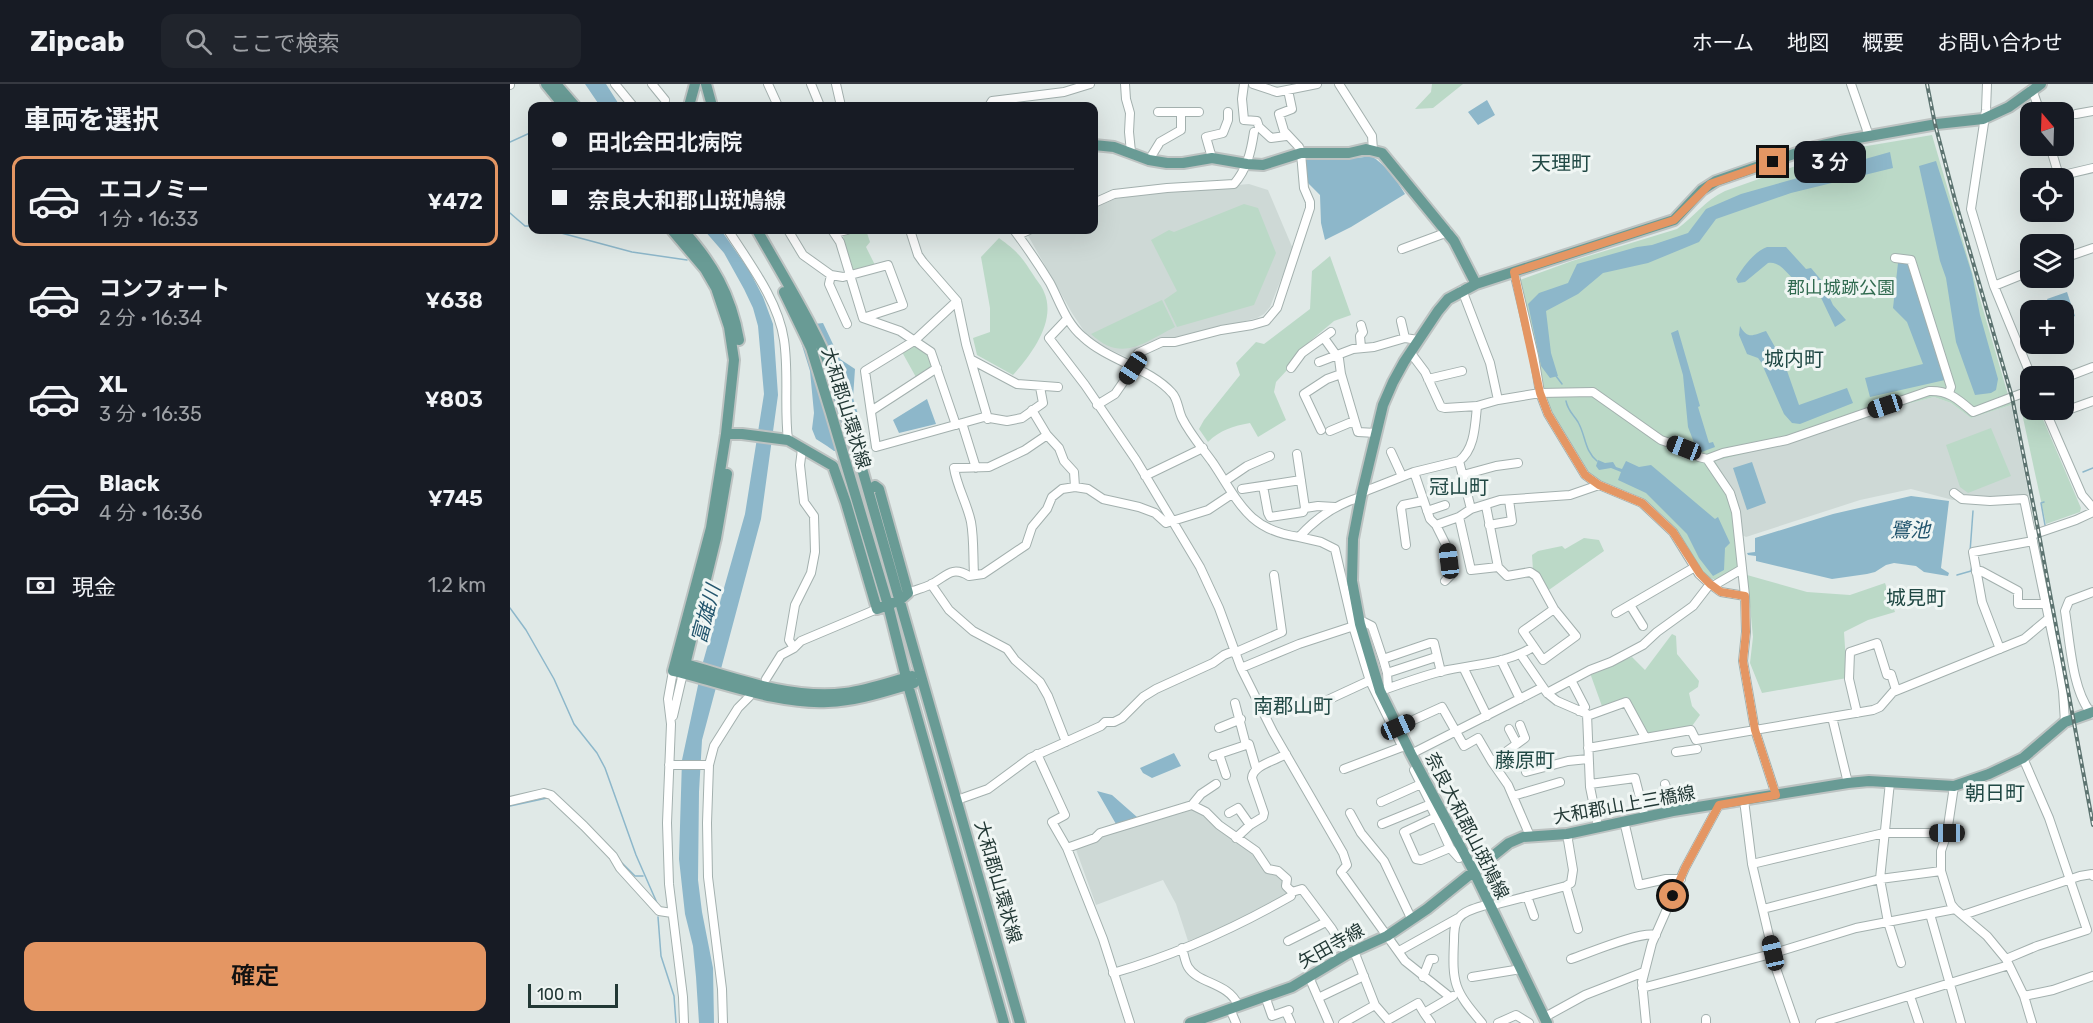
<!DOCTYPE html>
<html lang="ja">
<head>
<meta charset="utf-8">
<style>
  :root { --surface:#171b24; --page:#20242c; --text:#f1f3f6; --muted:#9ea1a6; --line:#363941; --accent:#e49663 }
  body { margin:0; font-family:Rubik,"Noto Sans JP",sans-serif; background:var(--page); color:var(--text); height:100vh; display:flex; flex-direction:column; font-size:22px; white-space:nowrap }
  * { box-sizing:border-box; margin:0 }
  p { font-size:20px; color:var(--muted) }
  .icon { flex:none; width:33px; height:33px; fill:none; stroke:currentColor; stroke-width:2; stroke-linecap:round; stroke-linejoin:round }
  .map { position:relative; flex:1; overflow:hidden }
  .drawer { display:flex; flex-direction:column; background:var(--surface); width:510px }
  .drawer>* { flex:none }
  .banner { position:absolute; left:18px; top:18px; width:570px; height:132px; border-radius:12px; box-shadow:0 6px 24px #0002; display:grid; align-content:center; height:132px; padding:0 24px; background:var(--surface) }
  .needle { width:39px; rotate:341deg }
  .fabs { position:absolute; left:1510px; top:18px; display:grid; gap:12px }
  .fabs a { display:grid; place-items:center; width:54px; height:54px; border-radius:12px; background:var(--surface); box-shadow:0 6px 24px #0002; font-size:30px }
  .scale { position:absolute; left:18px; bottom:15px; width:90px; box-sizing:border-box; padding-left:6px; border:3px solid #223835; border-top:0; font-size:16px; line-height:21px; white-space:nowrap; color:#223835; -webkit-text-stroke:4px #f0f6f4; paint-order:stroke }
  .end { position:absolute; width:27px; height:27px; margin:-14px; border:8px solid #e49663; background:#111; box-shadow:0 0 0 3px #111 }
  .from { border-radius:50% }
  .bubble { position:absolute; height:42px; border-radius:12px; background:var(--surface); box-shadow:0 6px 24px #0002; font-size:20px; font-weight:600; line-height:42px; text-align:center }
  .car { position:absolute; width:18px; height:36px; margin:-18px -9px; border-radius:8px; box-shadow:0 0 4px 2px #0007; background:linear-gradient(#222 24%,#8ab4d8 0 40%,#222 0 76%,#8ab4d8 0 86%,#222 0) }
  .banner b { display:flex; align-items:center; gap:21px; height:57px; font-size:22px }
  .banner b+b { border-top:2px solid var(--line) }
  .banner i { width:15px; height:15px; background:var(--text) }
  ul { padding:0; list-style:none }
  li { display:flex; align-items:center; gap:18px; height:90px; margin:0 12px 9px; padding:0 12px; border:3px solid transparent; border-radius:12px }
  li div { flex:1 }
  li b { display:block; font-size:22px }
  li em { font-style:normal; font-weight:600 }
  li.active { border-color:var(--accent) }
  li>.icon { width:54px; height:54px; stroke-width:1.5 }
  h2 { padding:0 24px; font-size:27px; line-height:72px }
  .pay { display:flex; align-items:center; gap:15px; height:66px; padding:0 24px; font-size:22px }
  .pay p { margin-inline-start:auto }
  .button { display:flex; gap:12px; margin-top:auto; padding:12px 24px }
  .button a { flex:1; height:69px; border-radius:12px; background:var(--accent); color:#111; font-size:24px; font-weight:600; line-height:69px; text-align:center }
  header { display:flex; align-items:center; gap:36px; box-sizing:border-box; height:84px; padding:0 30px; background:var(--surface); border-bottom:2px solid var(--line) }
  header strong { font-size:28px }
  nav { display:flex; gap:33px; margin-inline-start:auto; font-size:21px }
  .search { width:420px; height:54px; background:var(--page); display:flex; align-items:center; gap:15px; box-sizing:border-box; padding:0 21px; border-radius:12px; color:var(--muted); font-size:22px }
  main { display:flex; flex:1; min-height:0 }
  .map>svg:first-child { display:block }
  .built { fill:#ced9d6 }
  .green { fill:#bbd9c7 }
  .water { fill:#8db7ca }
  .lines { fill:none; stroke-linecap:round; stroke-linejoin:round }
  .stream { stroke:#8db7ca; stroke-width:1.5 }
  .minor-casing { stroke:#a3b0ae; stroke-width:10 }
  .major-casing { stroke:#bdc3c2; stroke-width:14 }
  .minor { stroke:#fff; stroke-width:8 }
  .major { stroke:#699b95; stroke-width:10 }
  .rail-casing { stroke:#5d7471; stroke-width:4 }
  .rail { stroke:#f0f6f4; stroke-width:1.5; stroke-dasharray:4.5; stroke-linecap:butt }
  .route { stroke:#e49663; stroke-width:8 }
  .labels { text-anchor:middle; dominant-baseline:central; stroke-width:6; stroke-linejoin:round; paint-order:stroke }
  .park-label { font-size:18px; fill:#316b50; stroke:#f0f6f4 }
  .street-label { font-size:18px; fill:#223835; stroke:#f0f6f4 }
  .neighbourhood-label { font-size:20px; fill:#204844; stroke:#f0f6f4 }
  .water-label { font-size:20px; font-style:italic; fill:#23566e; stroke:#f0f6f4 }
</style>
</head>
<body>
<header>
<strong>Zipcab</strong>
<div class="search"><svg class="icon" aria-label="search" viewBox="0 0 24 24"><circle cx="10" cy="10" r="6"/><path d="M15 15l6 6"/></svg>ここで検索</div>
<nav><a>ホーム</a><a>地図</a><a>概要</a><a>お問い合わせ</a></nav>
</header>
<main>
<section class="drawer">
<h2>車両を選択</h2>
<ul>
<li class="active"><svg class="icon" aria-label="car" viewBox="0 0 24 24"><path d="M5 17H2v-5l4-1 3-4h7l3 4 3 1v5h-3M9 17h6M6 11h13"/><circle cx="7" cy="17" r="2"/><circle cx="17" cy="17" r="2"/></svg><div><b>エコノミー</b><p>1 分 · 16:33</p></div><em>¥472</em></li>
<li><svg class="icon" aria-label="car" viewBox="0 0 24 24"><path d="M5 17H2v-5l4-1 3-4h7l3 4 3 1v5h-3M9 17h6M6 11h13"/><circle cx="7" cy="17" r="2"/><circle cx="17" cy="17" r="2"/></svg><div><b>コンフォート</b><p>2 分 · 16:34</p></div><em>¥638</em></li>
<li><svg class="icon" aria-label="car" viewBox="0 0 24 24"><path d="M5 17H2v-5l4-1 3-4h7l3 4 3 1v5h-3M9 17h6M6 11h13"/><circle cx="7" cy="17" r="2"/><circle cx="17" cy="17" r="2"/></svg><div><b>XL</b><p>3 分 · 16:35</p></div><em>¥803</em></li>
<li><svg class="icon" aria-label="car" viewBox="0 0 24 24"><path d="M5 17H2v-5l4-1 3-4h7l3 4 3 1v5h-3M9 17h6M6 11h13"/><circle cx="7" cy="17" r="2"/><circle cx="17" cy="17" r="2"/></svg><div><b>Black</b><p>4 分 · 16:36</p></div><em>¥745</em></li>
</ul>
<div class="pay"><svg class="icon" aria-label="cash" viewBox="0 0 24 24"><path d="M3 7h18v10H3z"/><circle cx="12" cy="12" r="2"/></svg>現金<p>1.2 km</p></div>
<div class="button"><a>確定</a></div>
</section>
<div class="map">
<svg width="1583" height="939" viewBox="0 0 1583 939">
  <rect width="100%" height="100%" fill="#e0e9e7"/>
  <path class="built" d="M739 100 758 106 783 165 760 223 754 230 747 234 683 251 664 255 651 254 641 258 628 265 621 275 590 261 576 250 562 229 516 148 523 146H584V124L605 115 648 108Z
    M1424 313 1441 319 1461 334 1501 321 1519 412 1443 416 1401 405 1350 416 1236 453 1232 451 1222 405 1204 377 1270 361 1359 330Z
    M682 724 696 730 744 768 777 797 781 808 720 842 678 857 666 820 653 796 586 821 565 763 607 747Z"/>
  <path class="green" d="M922 0H953L923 24 905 25 921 8Z
    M1422 51 1501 321 1461 334 1441 319 1424 313 1359 330 1270 361 1205 377 1222 405 1232 451 1235 479 1206 496C1186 491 1181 466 1170 451 1162 439 1148 427 1137 418 1120 404 1091 404 1076 387 1061 369 1044 336 1036 314L1010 196 1062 177 1167 145C1185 132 1194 117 1215 107L1314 72 1351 63Z
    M734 120 748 124 766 169 744 221 667 243 654 216 667 207 641 156 659 146 664 148Z
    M352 146H356L360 158 356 163 366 183 345 187 342 186 333 152Z
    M489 154C508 168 511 172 524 192 527 197 532 202 534 208 547 237 521 271 503 291L467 271 463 254 480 248V224L471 173Z
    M820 172 841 231 824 237 792 264 778 285 766 298 764 308 776 336 748 353 740 339C723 342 710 346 698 358L689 345 694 336 730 291 726 279 746 258 754 260 800 225 802 187Z
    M652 216 665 243C633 259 612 279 581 250Z
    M402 260 422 272V285L407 295 392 268Z
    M1521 316V326H1529L1571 424 1570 428 1536 440 1510 320Z
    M1481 344 1501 392 1458 409 1450 403 1436 361Z
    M1074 454 1089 456 1094 467 1036 508 1023 486 1022 471 1028 467 1052 462 1055 465Z
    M1237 491 1297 508 1340 511 1375 499 1385 528 1358 536 1334 548 1337 594 1252 609 1240 579 1243 553Z
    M1162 550 1166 552 1167 570 1189 597 1188 603 1179 609 1182 622 1190 631 1182 642 1135 650 1117 616 1093 625 1080 589 1122 573 1135 586Z"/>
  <path class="water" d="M75 0H96L110 22H90Z
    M977 16 985 31 968 41 958 28Z
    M1380 68 1383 84 1281 109 1206 135 1189 158 1138 179 1093 189 1068 210 1036 227 1041 269 1048 292 1040 294 1031 282 1018 220 1029 209 1058 199 1067 180 1127 163 1142 161 1178 149 1196 125 1231 110Z
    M861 72C876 81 886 95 895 110L841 143 815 156 811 139 810 111 797 98 795 76C818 73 838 76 861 72Z
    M1426 77 1462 190 1470 231 1488 295 1486 306 1481 309 1465 311 1446 258 1436 194 1430 177 1409 82Z
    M194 146H211L239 186 253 213 263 240 268 311 251 435 192 656 189 708 188 796 192 828 203 884 204 939H189L186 893 183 862 175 830 169 775 172 676 193 578 235 430 254 310 248 242 243 224 234 205 214 169Z
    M1257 163H1276L1296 185 1301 184 1312 197 1323 221 1336 236 1325 243 1303 197C1280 207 1277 176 1258 179L1235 198 1228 199 1226 195C1232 184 1245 167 1257 163Z
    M1396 178 1400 180 1435 296 1360 313 1355 294 1413 280 1397 238 1383 224 1388 179Z
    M1557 208 1565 232 1554 237V226H1541L1537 215Z
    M313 239 330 275 345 285 343 314 356 356 341 372 340 367H324L317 362 306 355 302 345 304 329 300 287 286 242Z
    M1230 242C1238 256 1243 251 1256 247L1275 281 1289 321 1337 304 1343 319 1290 340 1282 339 1274 330 1251 278 1248 274 1237 270 1229 251Z
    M1168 246 1190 322 1188 323 1199 359 1203 358 1205 363 1189 369 1187 361H1185L1178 343 1173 291 1161 249Z
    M417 315 426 340 389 349 383 336Z
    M1088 376 1095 379 1103 378 1106 383 1112 385 1116 377 1129 383 1141 381 1205 435 1208 433 1220 459 1215 464 1214 486 1203 492 1189 474 1177 450 1136 409 1108 396 1111 388 1101 384 1089 386 1086 382Z
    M1242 378 1256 419 1237 426 1223 384Z
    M1401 412 1439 417 1431 484 1439 489 1438 492 1414 488 1406 482 1384 479 1376 481 1365 488 1357 490 1322 495 1246 477V472L1238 471 1237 469 1245 468V454L1323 430Z
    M664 669 671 682 642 694 633 689 630 684Z
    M587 707 602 711 627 733 606 740Z"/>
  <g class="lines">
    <path class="stream" d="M0 58 22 48
      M0 129 15 142H22
      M40 146 122 168 177 176
      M1046 292 1052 300
      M1056 317C1058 327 1063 330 1068 338 1076 352 1074 366 1087 377
      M1573 388 1583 384
      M1534 418 1531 419 1535 441
      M1460 468 1463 427
      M1447 491 1461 487 1462 481
      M0 524 16 546 44 595 64 640 87 669 95 684 126 771 147 819
      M0 722 37 714
      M112 779 125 792H133
      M148 833 151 872 164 912 166 939"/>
    <g class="minor-casing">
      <path id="minor" d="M105 0 123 22
        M142 0 155 16
        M258 0 268 22
        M301 0 310 22
        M326 0 331 22
        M615 0 616 15 620 29 619 48 621 68
        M734 0 732 15 734 36 747 37 749 43 761 54 776 52
        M743 0 767 8 807 0
        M829 0 862 52 863 66
        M1341 0 1359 52
        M1477 0 1476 26 1461 125 1484 202 1521 292
        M0 1V0
        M1522 5 1530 28
        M479 22 482 17 554 8 580 0
        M648 28H689
        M1566 30 1583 27
        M1540 62 1549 92 1583 84
        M702 74 696 53 713 49 718 36V28
        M639 76 650 58 671 46V29
        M584 119 604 110 657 104 724 100C737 85 741 68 744 48
        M218 146C239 179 268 216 274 256 279 289 274 323 278 356
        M278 146 293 171 321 191 333 193 378 181 393 221 353 234
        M322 146 330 158 353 234 390 247 421 268 446 341
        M400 146 408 171 413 178 447 217 456 260 478 335
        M504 146C516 162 529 181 540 199 550 218 556 239 573 253 599 277 640 284 662 309 668 315 668 326 672 334 680 350 693 365 703 379 729 418 738 446 789 453 807 433 826 420 851 413
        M325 149 337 146
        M508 151 519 146
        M892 165 938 148
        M1385 174 1401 176 1441 303 1439 309
        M1554 174 1583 164
        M1004 188 1024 272 1030 309 1083 308 1151 356 1174 364 1189 373 1197 375 1213 369 1277 356 1419 307C1439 306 1449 316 1463 328L1521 306
        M321 191 319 200 337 240
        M1484 202 1521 187
        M952 206 980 279 988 316
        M447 217 404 257 355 287 366 363 474 333 497 337 512 334 533 319 530 303
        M557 235 539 254 575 301 626 376 690 483 709 524 731 584 763 648 833 769 837 781 831 788 895 877 940 913
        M891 237 895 254
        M814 254 829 275 831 290 848 348 866 349
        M851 264 850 252 853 248 851 241
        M900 268 915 288 931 323 935 324 967 322
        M462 276 507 300 548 303
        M809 278 843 265 864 263 895 254 908 256
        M620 282 628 269 652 258H665L711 246 742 241 756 237 767 224 800 124V118L794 104 791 69 789 63 774 47 769 30 782 25 778 6
        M781 284 792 269 821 248
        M1554 294 1583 283
        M918 295 952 287
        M587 321 605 310 623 284
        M522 326 537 351 549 364 554 377 564 388 565 403
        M1535 326 1572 411 1583 424
        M361 327 427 284
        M1538 333 1583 317
        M452 339 466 384
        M811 346 794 310 817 295 831 290
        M820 347 844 337
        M881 368 892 392
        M787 370 795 424
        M1197 375 1220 409 1226 428 1235 512 1236 548 1233 577 1245 646 1266 711
        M904 388 920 435 926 441 949 433 961 425 990 416 1060 411 1089 401
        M953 391 986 382 1008 379
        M635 392 693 364
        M715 397 737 382 760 372
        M753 402 758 429 760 433 793 428 795 424 808 422 825 423
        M732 405 791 396
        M853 408 904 388 949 377
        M1444 409 1452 415 1480 417 1514 415 1549 583 1553 607 1555 638
        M961 425 949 377C965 365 965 341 967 322L988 316 1030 309 1038 330 1075 391 1089 401 1132 419 1163 448 1189 490 1200 500 1211 508 1235 512
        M917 427 935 421
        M949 433 961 486 988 483 976 422
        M926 441 937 463 942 490 935 497
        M979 441 1002 437 999 416
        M1522 451 1566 436 1583 428
        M789 453 811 458 825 465 843 542 860 597 892 662
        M896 461 891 424 893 421 913 417
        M988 483 997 492 1020 488 1026 492 1044 525 1066 552 1033 576 1013 547 1044 525
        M1466 488 1471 487 1508 507V520H1536
        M464 490C463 473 464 455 461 438 457 419 447 403 444 384L479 383 515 366 537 351
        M421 500 439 526 463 547 497 565 505 576 530 598 538 612 556 658
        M1203 502 1232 485
        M398 509C405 506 413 504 420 501 436 493 441 481 459 492L473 490 516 461 522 443 537 425 542 413 552 405 565 403 578 405 593 415 629 423 645 429 656 439 698 426 722 410
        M1120 521 1133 542
        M1106 529 1185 483
        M850 536 862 542 873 575
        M284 564 279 556 285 521 301 489 305 468 304 432 294 418 290 381 292 365
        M1490 565 1472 518 1463 468 1523 457
        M724 569 772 548 764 491
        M1011 571 1037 609 1047 617 1077 630 1080 703 1088 742
        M991 576 1010 615
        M731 584 789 560 847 541
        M954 585 977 632
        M163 587 158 615 161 640 157 739 159 800 173 913 174 939
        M877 589 926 573
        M256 595 271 571 284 564 291 557 367 525
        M1061 596 1075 623 1069 627
        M878 604 877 589 873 575 920 559H924L931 588
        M870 607C891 600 912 592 933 587 964 580 996 580 1023 563
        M1037 609 1080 586 1101 578 1133 561 1147 548 1183 522 1200 500
        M725 619 736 661
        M796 626 863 595
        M1347 629 1339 595 1340 568 1367 559 1377 591 1381 590 1386 606
        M1582 630C1562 608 1560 557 1555 527L1559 517 1583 508
        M163 632 173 589
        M1077 632 1116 618 1135 653
        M1322 633 1338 699
        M888 643 932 623 954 662 968 654 982 678 998 701 1020 752
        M709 644 731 635
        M999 645 1007 660
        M1078 664 1181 646 1186 656 1363 626 1370 623 1383 608 1514 555 1539 534
        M1166 668 1187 665
        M527 670 555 731 542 738 557 764 593 855 620 939
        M709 670 716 691
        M901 670 1033 603
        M703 672 739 660 746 684
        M982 678 1015 654 1010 641
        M159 681H199
        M834 685 892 663
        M904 686 921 720 922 725
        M1016 688 1058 677 1078 675
        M1380 698 1370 795 1378 838 1391 879
        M1080 700 1125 694 1135 733
        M1155 700 1163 727
        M1444 702 1437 749 1431 767V787L1441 820 1445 825 1477 852 1496 875 1514 912 1522 939
        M1003 712 1050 698
        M447 716 478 705 520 674 591 642 595 638H604L612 634 633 613 646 605 703 579 714 571 724 567
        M1234 716 1242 780 1263 869
        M0 717 34 709 41 711 74 742 103 772 110 784 149 827 162 829
        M871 718 911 700
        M682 721 691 710 706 700
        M925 722 922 725 926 733 894 748 906 775 911 776 940 764 926 733
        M719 729 728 724 740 741
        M840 729 851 749 874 777 902 836
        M1114 737 1129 801 1156 795H1171
        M872 740 921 720
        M726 754 740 741 753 733 754 729 742 694C743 681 765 677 776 670
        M557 764 585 754 590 749 682 721 696 728 709 741 746 767 758 785 768 787 777 795 776 802 782 808 781 812C725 844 665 871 603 889
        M940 764 949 774
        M1242 780 1374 749H1437
        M1056 802 1068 845
        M782 808 792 805 822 845 837 870
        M1017 812 1024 832
        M980 822 1056 802 1061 799 1063 786 1057 750
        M1253 825 1370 795 1431 787
        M1420 830 1451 939
        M1453 831 1570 792 1582 790 1583 792
        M778 857 816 838
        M672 864C674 870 675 878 678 883 688 900 718 898 728 921
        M844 867 865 921 878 936 908 919 914 929
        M889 867 948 834
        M1261 870 1285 939
        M1061 875C1079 869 1130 847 1146 851
        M1496 875 1527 862 1577 846 1539 734 1513 674
        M799 893 819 939
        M913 893 920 875H924
        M962 893 1011 885
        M1132 904 1261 870 1346 844 1445 825
        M755 912 762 932 779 926
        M1400 912 1409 939
        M1514 912 1543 906 1583 892
        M808 914 854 892
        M720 925 726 939
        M776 928 781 939
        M1035 933 1075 911 1134 888
        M1196 935V939
        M213 939 212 905 198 793 197 739 199 681 204 662 228 624 239 613
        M833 939 865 921
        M921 939 914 929 943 912
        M972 939C944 906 942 900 944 857 944 850 944 839 949 834 954 826 970 823 979 820
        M988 939 1006 931 1019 939
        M1136 939 1132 898 1142 859 1175 784 1209 721
        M1310 939 1499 881"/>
    </g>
    <g class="major-casing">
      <path id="major" d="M36 0 54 22
        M46 0 65 22
        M196 0 202 22
        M179 22 185 0
        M584 61 604 63 639 76 657 79H673L702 74 737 80 753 81 791 69H839L856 65 872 69 944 157 966 200
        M162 146 195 185 206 204 219 243 224 276 216 350 201 444 163 587C211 598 270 621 318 618 348 617 376 607 404 599
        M173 146C203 180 221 210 229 256
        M247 146C276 197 308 248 329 304L510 939
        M274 208 301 264 321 329 378 521 398 601 494 939
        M216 350H232L278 356 323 382 336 419 367 525 390 516 398 509 369 405 365 402
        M169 578C221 593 281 616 335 609 358 606 380 598 402 592
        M173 589 206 454 217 390
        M680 939 782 903 837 870 877 852 917 825 999 759 1013 753 1057 750 1163 727 1338 699 1359 697 1444 702 1479 690 1513 674 1555 638 1583 628
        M1037 939 964 788 901 670 870 607 850 540 842 497 843 455 851 413 873 321 883 298 894 278 928 227 938 215 966 200 1164 136 1192 106 1206 97 1304 63 1331 57 1427 40 1473 35 1499 23 1531 0"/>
    </g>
    <use href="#minor" class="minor"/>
    <use href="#major" class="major"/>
    <g class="rail-casing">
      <path id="rail" d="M1417 0 1425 40 1445 116 1502 313 1528 445 1583 741"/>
    </g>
    <use href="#rail" class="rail"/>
  </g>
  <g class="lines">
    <path class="route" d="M1163 812 1175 784 1209 721 1266 711 1245 646 1233 577 1236 548 1235 512 1211 508 1200 500 1190 490 1163 448 1132 419 1089 401 1075 391 1038 330 1030 309 1004 188 1164 136 1200 100 1263 78"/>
  </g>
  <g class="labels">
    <g class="park-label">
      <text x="1331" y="204">郡山城跡公園</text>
    </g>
    <g class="street-label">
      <text transform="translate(336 324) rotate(73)">大和郡山環状線</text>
      <text transform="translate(1114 721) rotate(-10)">大和郡山上三橋線</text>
      <text transform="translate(957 742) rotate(63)">奈良大和郡山斑鳩線</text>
      <text transform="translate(488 798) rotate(74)">大和郡山環状線</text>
      <text transform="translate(821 862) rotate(-29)">矢田寺線</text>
    </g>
    <g class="neighbourhood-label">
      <text x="1051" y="79">天理町</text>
      <text x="1284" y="275">城内町</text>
      <text x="949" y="403">冠山町</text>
      <text x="1406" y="514">城見町</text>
      <text x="783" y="622">南郡山町</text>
      <text x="1015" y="676">藤原町</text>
      <text x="1485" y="709">朝日町</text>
    </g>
    <g class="water-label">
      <text x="1400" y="446">鷺池</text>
      <text transform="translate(196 530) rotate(-75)">富雄川</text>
    </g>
  </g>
</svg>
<div class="fabs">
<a><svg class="needle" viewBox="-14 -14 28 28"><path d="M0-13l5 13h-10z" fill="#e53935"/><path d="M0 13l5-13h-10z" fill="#9ea1a6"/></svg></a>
<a><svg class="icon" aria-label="locate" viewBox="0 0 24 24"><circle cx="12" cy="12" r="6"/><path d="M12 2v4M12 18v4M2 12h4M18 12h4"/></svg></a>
<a><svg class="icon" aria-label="layers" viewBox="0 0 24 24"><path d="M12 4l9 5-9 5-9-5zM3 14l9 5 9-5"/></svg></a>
<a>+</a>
<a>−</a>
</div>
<div class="scale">100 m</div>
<i class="end from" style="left:1163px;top:812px"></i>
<i class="end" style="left:1263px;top:78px"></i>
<div class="bubble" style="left:1284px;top:57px;width:72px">3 分</div>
<i class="car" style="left:623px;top:284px;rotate:214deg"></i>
<i class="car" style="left:1375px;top:322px;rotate:252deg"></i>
<i class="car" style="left:1174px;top:364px;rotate:291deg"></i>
<i class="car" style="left:939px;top:477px;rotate:353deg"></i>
<i class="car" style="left:888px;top:643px;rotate:66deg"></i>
<i class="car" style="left:1437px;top:749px;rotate:270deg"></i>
<i class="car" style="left:1263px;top:869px;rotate:347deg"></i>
<div class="banner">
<b><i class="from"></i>田北会田北病院</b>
<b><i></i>奈良大和郡山斑鳩線</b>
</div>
</div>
</main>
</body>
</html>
